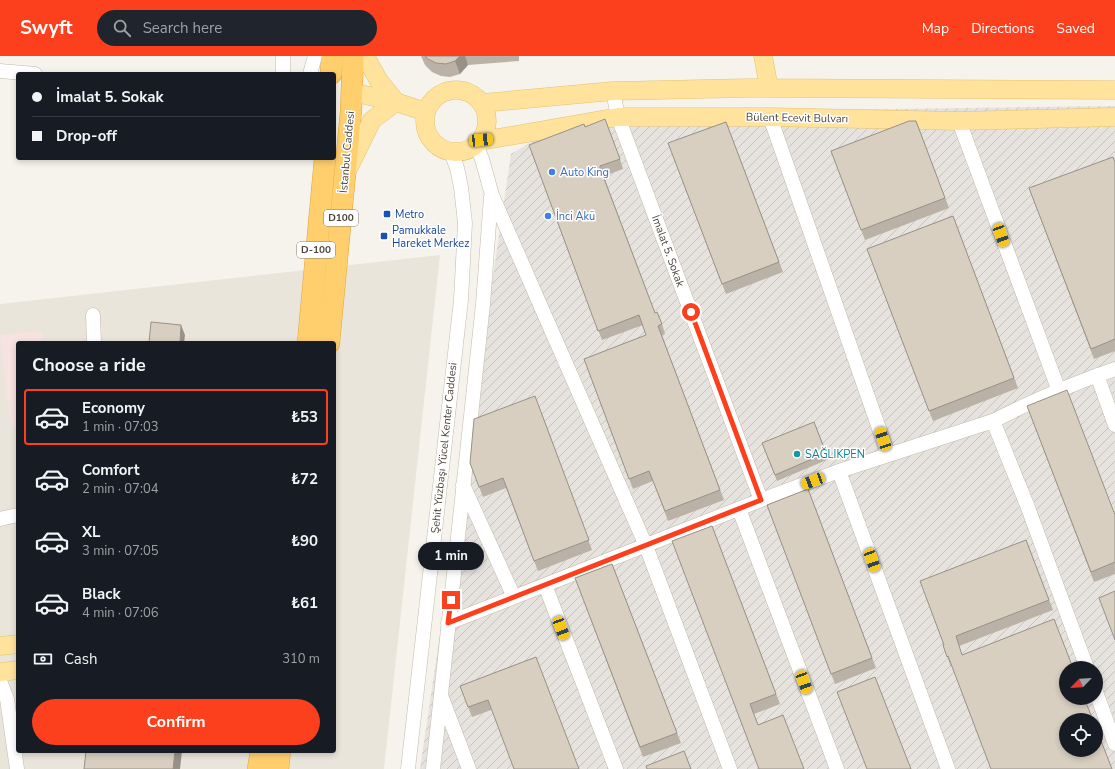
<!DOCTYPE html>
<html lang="en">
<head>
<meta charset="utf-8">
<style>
  :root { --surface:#171b24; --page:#20242c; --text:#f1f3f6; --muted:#9ea1a6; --line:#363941; --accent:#fc3f1d }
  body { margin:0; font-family:"Nunito Sans",sans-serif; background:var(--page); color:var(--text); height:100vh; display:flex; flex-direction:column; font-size:15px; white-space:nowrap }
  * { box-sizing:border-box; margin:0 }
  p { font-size:13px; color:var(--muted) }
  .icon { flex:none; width:22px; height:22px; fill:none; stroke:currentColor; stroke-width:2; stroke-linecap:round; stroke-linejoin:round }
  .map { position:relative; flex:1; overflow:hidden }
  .details { position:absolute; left:16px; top:285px; width:320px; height:412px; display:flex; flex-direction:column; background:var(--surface); border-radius:4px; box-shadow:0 2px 6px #0003 }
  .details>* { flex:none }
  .guide { position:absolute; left:16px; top:16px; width:320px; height:88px; border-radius:4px; box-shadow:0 2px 6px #0003; display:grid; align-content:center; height:88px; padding:0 16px; background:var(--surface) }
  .needle { width:26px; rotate:245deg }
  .tools { position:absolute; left:1059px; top:605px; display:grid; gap:8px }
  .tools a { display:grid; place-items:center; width:44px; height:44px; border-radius:50%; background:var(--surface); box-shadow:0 2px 6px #0003; font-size:20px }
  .end { position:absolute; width:18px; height:18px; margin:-9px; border:5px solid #fc3f1d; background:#fff; box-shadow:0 0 0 2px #fff }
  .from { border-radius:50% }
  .bubble { position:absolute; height:28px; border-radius:14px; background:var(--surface); box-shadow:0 2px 6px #0003; font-size:13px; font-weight:700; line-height:28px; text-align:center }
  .car { position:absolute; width:12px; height:24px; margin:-12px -6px; border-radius:5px; box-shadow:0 0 3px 1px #0007; background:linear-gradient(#f5c518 24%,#345 0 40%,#f5c518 0 76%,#345 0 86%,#f5c518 0) }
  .guide b { display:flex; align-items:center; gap:14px; height:38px; font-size:15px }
  .guide b+b { border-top:1px solid var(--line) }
  .guide i { width:10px; height:10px; background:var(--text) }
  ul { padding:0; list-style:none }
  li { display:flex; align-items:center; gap:12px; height:56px; margin:0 8px 6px; padding:0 8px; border:2px solid transparent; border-radius:4px }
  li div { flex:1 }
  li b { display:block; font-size:15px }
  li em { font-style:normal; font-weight:700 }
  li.on { border-color:var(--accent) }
  li>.icon { width:36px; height:36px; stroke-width:1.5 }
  h2 { padding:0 16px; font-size:18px; line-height:48px }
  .pay { display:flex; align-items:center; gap:10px; height:44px; padding:0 16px; font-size:15px }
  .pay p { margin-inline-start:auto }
  .primary-button { display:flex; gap:8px; margin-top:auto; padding:8px 16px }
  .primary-button a { flex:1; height:46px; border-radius:24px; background:var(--accent); color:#fff; font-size:16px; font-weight:700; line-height:46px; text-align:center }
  header { display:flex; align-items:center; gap:24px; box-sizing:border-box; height:56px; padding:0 20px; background:var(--accent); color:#fff }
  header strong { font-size:19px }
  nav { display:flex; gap:22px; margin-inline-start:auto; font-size:14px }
  .search { width:280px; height:36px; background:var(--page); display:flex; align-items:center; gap:10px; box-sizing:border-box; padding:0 14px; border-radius:22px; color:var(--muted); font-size:15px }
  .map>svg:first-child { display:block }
  .residential { fill:#eae5da; fill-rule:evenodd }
  .industrial { fill:url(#industrial-furrows); fill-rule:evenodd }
  .medical { fill:#f6e3e0 }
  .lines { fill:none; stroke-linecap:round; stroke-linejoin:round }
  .minor-casing { stroke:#c2bbae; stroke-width:15 }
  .major-casing { stroke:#e6c16a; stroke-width:19 }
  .highway-casing { stroke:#e0a43c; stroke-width:22 }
  .minor { stroke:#fff; stroke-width:14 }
  .major { stroke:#ffe39c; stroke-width:18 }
  .highway { stroke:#ffcf6e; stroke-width:21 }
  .wall { fill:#bab2a6 }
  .shaded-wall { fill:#979187 }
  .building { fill:#d8cfc1; stroke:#979187 }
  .route { stroke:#fc3f1d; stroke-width:5 }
  .shop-dot { fill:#3f7fe0; stroke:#fff; stroke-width:1.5 }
  .transit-dot { fill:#1a4fb4; stroke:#fff; stroke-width:1.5 }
  .culture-dot { fill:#0f9aa8; stroke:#fff; stroke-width:1.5 }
  .labels { text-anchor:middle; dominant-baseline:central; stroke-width:3; stroke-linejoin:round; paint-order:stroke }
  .shield { fill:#fff; stroke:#817c74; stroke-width:1 }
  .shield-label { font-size:10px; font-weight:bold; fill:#4b4439 }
  .street-label { font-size:11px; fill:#4b4439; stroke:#fff }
  .shop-label { font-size:11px; fill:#366cbe; stroke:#fff; text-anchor:start }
  .transit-label { font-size:11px; fill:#164399; stroke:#fff; text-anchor:start }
  .culture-label { font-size:11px; fill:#0d838f; stroke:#fff; text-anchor:start }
</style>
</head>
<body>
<header>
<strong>Swyft</strong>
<div class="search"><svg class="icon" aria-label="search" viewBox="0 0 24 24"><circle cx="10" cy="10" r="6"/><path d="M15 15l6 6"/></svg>Search here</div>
<nav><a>Map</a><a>Directions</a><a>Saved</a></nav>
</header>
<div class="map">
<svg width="1115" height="713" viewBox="0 0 1115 713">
  <defs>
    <pattern id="industrial-furrows" width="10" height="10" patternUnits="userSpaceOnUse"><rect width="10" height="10" fill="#e6e2dd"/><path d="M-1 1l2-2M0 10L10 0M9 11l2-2" fill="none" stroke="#c7c3be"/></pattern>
  </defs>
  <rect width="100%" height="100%" fill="#f6f3ec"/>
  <path class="residential" d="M440 199 384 713H0V248ZM18 287H334V695H18Z"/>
  <path class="industrial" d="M1115 50V713H420L511 98 539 81 597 57ZM1066 612H1096V642H1066ZM1066 664H1096V694H1066Z"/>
  <path class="medical" d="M42 275 43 287H18V371L11 372 0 279Z"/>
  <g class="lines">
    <g class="minor-casing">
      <path id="minor" d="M0 15 35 18
        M283 18V0
        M310 18 315 0
        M613 35 618 61 761 444
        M770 61 888 398
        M959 65 1059 335
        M476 89 482 103 492 139 646 490 730 713
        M93 259 94 287
        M1097 319 1115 369
        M993 365C1032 345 1074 327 1115 313
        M839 415 948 713
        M463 429 514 541
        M739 453 837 713
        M0 463 18 459
        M545 529 616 713
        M448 567 761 444 839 415 993 365 1027 449 1087 612
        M0 625 7 643 17 713
        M1096 636 1115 688
        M442 642 469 713
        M408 713 461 244 465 167 461 131 457 112 451 96
        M433 713 483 248 491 141"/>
    </g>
    <g class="major-casing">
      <path id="major" d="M365 0 379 25 396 46
        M763 0 769 32
        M425 65a31 31 0 1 1 62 0a31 31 0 1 1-62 0Z
        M352 36 396 46 426 56
        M482 47 613 35 748 32 1115 34
        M481 85 618 61H770L959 65 1115 61
        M347 115 372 64 396 46
        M0 590 18 588
        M0 616 18 614"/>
    </g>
    <g class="highway-casing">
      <path id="highway" d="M331 18 332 0
        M308 287 325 102
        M329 287 351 55 353 0
        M258 713 261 695
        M278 713 280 695"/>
    </g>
    <use href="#minor" class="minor"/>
    <use href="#major" class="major"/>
    <use href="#highway" class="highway"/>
  </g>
  <path class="wall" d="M421 0H519V5L468 9 460 18 450 21 441 20 432 16 425 9Z
    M916 65 949 152 865 184 831 95Z
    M726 66 783 216 726 238 668 87Z
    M585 71 620 103 623 113 604 120V121L655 257 662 268 665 278 662 280 724 444 668 465 653 425 633 433 584 303 646 279 643 269 602 284 529 89Z
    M1115 106V295L1094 303 1029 132Z
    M953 160 1018 332 933 365 867 193Z
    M535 340 592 494 538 515 506 432 483 441 470 407Z
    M1027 350 1115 459V518L1094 526Z
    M814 366 829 403 777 425 762 387Z
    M808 433 876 612 835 628 767 449Z
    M712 470 780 648 754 658 759 713Z
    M1026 484 1053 554 959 590 952 610 951 611 943 589H944Z
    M612 508 681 687 643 701 575 522Z
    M536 601 491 654 472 661 460 630Z"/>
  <path class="shaded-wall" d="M460 0H465L468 9 460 18 455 5Z
    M181 269 185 279 184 287H180Z
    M175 695H182L180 713H173Z"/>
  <path class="building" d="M425 0H460L455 5 446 8 436 7 428 3Z
    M605 63 620 103 600 110V112L655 257 657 256 662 268 658 270 720 434 665 455 649 415 629 423 584 303 646 279 639 259 598 275 529 89 584 68 585 71Z
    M909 65H916L945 142 861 174 831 95Z
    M726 66 779 206 722 228 668 87Z
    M1113 101 1115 106V283L1091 293 1029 132Z
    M953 160 1014 322 929 355 867 193Z
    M151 266 181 269 180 287H149Z
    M1067 334 1115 459V506L1091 516 1027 350Z
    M535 340 589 484 534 505 503 422 479 431 470 407 474 363Z
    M814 366 826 397 775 419 762 387Z
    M808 433 872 602 831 618 767 449Z
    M712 470 776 638 750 648 758 669 783 659 804 713H759L672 485Z
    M1026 484 1049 544 956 580 962 599 1054 563 1073 612H1066V642H1084L1093 664H1066V694H1096V672L1112 713H991L948 600 947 601 943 589H944L920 525Z
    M612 508 677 677 640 691 575 522Z
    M1115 535V584L1099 542Z
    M536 601 579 713H514L488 644 468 651 460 630Z
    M875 621 911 713H867L837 636Z
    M86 695H175L173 713H84Z
    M684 695 691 713H647L646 710Z"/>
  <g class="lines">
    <path class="route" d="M451 544 448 567 761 444 691 256"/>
  </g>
  <g class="shop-dot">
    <circle cx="552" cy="116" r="4"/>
    <circle cx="548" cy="160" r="4"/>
  </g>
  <g class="transit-dot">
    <rect x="383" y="154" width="8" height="8" rx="2"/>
    <rect x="380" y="176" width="8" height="8" rx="2"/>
  </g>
  <circle class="culture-dot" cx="797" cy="398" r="4"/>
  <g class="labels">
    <g class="shield">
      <rect x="324" y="154" width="34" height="16" rx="3"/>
      <rect x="297" y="186" width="38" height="16" rx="3"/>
    </g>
    <g class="shield-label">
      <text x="341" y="162">D100</text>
      <text x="316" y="194">D-100</text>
    </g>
    <g class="street-label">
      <text transform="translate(797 62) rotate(1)">Bülent Ecevit Bulvarı</text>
      <text transform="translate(347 96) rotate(-85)">İstanbul Caddesi</text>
      <text transform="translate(668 195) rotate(70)">İmalat 5. Sokak</text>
      <text transform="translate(444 392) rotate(-84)">Şehit Yüzbaşı Yücel Kenter Caddesi</text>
    </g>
    <g class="shop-label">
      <text x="560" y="116">Auto King</text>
      <text x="556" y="160">İnci Akü</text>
    </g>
    <g class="transit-label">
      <text x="395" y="158">Metro</text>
      <text x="392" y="174">Pamukkale<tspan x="392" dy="13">Hareket Merkez</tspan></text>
    </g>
    <g class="culture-label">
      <text x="805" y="398">SAĞLIKPEN</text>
    </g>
  </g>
</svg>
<div class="tools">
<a><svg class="needle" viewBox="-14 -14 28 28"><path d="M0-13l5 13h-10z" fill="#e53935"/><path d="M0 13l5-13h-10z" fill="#9ea1a6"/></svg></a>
<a><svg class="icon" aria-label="locate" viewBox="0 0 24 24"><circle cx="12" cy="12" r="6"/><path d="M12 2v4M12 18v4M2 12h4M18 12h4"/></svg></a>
</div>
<i class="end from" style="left:691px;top:256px"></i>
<i class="end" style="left:451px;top:544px"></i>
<div class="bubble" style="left:418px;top:486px;width:66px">1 min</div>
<i class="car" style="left:481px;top:84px;rotate:84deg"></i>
<i class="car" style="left:1001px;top:179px;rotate:160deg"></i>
<i class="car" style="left:883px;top:383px;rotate:341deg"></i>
<i class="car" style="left:813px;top:425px;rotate:249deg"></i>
<i class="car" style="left:872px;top:504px;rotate:160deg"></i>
<i class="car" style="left:561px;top:572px;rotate:159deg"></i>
<i class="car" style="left:804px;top:626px;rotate:160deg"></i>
<div class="guide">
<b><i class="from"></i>İmalat 5. Sokak</b>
<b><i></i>Drop-off</b>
</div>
<section class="details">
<h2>Choose a ride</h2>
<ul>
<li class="on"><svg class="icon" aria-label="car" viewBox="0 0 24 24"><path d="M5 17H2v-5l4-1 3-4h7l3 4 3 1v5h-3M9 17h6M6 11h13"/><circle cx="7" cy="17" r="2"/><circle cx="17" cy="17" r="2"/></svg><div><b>Economy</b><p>1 min · 07:03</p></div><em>₺53</em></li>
<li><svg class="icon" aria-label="car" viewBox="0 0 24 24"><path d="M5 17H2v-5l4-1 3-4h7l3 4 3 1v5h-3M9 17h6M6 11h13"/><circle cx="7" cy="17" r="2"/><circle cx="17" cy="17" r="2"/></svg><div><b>Comfort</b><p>2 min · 07:04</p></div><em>₺72</em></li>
<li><svg class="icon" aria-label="car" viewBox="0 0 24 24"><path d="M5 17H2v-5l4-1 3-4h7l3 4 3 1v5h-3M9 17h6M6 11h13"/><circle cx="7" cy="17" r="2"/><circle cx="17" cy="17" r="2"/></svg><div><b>XL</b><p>3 min · 07:05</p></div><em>₺90</em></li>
<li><svg class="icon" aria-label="car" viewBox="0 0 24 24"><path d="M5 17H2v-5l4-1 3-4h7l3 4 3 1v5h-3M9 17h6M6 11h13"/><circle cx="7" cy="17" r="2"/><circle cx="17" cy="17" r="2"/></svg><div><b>Black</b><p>4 min · 07:06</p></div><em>₺61</em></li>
</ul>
<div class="pay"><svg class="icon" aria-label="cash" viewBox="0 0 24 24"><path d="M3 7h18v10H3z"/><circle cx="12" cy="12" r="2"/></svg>Cash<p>310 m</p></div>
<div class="primary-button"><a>Confirm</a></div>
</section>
</div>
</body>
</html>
